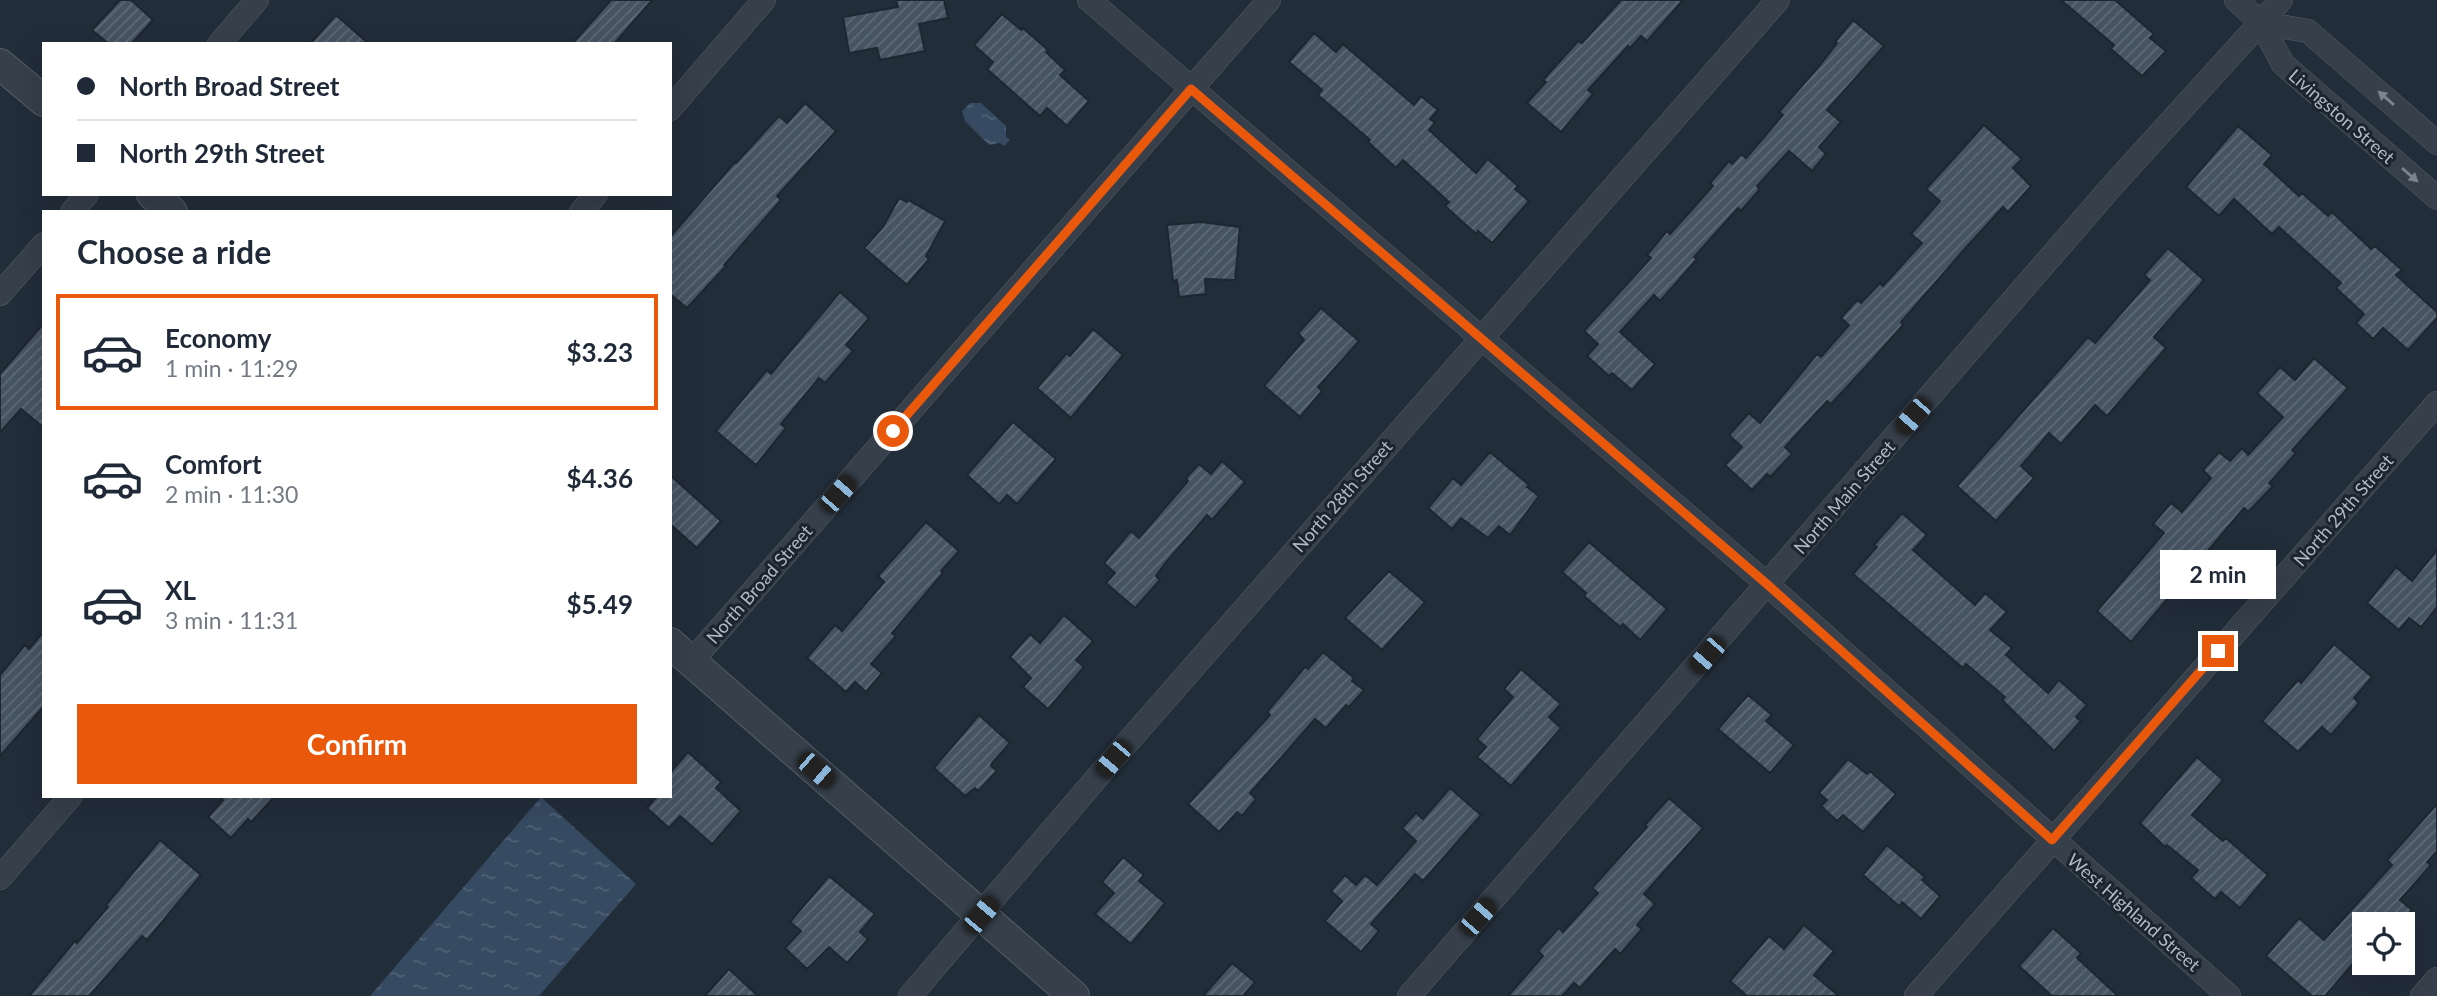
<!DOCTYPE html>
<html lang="en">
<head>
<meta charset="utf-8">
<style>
  :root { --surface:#fff; --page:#f6f6f7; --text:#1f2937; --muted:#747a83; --line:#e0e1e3; --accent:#ea580c }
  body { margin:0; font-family:Lato,sans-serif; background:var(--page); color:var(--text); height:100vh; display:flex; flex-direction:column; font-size:26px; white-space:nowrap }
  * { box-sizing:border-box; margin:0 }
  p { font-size:23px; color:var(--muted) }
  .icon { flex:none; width:38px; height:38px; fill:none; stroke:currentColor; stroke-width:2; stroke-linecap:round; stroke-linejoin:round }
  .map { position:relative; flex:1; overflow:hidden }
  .drawer { position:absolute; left:42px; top:210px; width:630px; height:588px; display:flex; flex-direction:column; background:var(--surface); border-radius:0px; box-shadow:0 7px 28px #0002 }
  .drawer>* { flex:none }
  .top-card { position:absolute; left:42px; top:42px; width:630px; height:154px; border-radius:0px; box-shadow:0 7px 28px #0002; display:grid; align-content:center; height:154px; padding:0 35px; background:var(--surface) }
  .tools { position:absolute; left:2352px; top:912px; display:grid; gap:14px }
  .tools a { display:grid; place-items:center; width:63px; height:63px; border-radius:0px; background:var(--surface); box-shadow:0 7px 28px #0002; font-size:35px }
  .end { position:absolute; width:32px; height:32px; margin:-16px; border:9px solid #ea580c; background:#fff; box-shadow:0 0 0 4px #fff }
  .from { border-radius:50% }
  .bubble { position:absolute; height:49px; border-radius:0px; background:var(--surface); box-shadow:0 7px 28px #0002; font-size:23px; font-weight:700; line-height:49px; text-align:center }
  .car { position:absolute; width:21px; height:42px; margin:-21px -10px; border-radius:9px; box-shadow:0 0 5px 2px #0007; background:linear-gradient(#222 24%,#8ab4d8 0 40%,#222 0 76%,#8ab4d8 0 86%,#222 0) }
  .top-card b { display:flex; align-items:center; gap:24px; height:66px; font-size:26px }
  .top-card b+b { border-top:2px solid var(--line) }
  .top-card i { width:18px; height:18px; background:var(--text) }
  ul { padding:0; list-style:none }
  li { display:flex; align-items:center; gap:21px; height:116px; margin:0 14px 10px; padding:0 21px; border:4px solid transparent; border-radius:0px }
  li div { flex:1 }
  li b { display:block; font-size:26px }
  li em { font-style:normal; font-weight:700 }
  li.on { border-color:var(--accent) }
  li>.icon { width:63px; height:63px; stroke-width:1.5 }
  h2 { padding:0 35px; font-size:32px; line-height:84px }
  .primary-button { display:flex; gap:14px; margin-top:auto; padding:14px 35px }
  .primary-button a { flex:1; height:80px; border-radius:0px; background:var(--accent); color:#fff; font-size:28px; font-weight:700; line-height:80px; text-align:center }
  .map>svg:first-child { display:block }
  .water { fill:url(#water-ripples) }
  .building { fill:url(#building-hatch); stroke:#1d2631; stroke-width:2 }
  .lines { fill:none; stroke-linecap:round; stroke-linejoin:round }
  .minor-casing { stroke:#545d68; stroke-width:24 }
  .tertiary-casing { stroke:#545d68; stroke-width:32 }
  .minor { stroke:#363f4a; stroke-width:23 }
  .tertiary { stroke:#363f4a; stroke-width:30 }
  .oneway { fill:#7a838e }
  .route { stroke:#ea580c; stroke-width:9 }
  .labels { text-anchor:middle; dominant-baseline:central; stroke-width:6; stroke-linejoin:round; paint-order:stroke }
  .street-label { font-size:18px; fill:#b1bac6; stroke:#1b242f }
</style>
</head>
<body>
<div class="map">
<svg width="2437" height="996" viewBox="0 0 2437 996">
  <defs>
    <pattern id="water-ripples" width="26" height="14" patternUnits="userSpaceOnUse" patternTransform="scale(1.75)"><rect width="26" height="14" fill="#364a61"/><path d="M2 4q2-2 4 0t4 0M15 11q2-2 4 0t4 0" fill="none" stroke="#516276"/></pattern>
    <pattern id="building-hatch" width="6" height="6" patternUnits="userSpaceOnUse" patternTransform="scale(1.75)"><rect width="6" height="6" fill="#465361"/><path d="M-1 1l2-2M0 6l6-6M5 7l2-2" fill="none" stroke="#5e6a76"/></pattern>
  </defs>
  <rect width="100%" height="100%" fill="#222d3a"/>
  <path class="water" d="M970 103H981L1006 126V137L1010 140 1004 146 1000 143 989 145 965 121 962 111Z
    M541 797 636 884 539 996H370Z"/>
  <path class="building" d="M120 0H131L153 20 131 44H109L92 30Z
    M611 0H652L614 44H572Z
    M896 0H944L948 18 919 24 925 51 880 60 877 48 849 53 843 17 898 7Z
    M1621 0H1683L1647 41 1641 36 1630 48 1628 46 1588 90 1593 94 1561 132 1527 103 1546 82 1543 80 1578 41 1582 43Z
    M2061 0H2115L2154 34 2150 38 2166 51 2142 76 2111 49 2114 45Z
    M1002 14 1021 30 1023 28 1048 50 1046 52 1065 70 1060 75 1089 101 1067 126 1047 108 1040 116 987 69 993 62 974 45Z
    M336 15 369 44H310Z
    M1853 20 1884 46 1827 110 1841 122 1819 147 1826 154 1812 171 1789 151 1757 186 1760 189 1741 211 1738 208 1694 257 1697 259 1677 282 1660 301 1654 295 1620 332 1655 364 1632 390 1612 373 1609 376 1587 356 1598 344 1584 331 1651 258 1647 255 1667 231 1670 234 1713 186 1710 183 1729 161 1732 164 1741 154 1746 158 1783 115 1779 112 1820 65 1837 43 1835 42Z
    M1314 33 1336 52 1343 44 1414 105 1421 96 1438 110 1430 119 1435 123 1429 130 1476 173 1488 159 1518 186 1515 189 1529 201 1492 243 1478 231 1476 234 1445 206 1449 202 1403 160 1396 168 1368 142 1370 140 1318 95 1322 90 1289 62Z
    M805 103 836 131 777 196 781 200 724 265 726 266 687 308 670 294V237L735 162 736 163 779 116 787 123Z
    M1984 125 2022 159 2013 168 2031 186 2008 212 2003 207 1962 252 1901 322 1903 325 1871 361 1831 404 1827 401 1785 447 1792 454 1770 477 1767 474 1752 490 1725 465 1742 447 1729 435 1749 413 1760 423 1817 354 1821 357 1849 325 1841 318 1857 300 1861 303 1880 283 1883 286 1922 243 1911 234 1940 201 1926 189Z
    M2238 126 2272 155 2264 164 2299 196 2302 193 2328 216 2332 212 2371 249 2375 246 2402 270 2396 275 2437 312V318L2408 350 2383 328 2373 339 2356 323 2364 314 2336 288 2341 283 2279 227 2272 234 2234 199 2219 216 2186 187Z
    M899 198 907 202 908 200 945 221 926 256 929 259 907 285 864 248 883 227Z
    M1201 222 1240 227 1235 280 1205 279 1206 294 1179 297 1177 280 1173 281 1167 225Z
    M2168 248 2204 280 2154 337 2166 348 2107 416 2095 405 2061 444 2049 433 2021 466 2034 478 1996 521 1957 486 2088 337 2095 343 2123 311 2150 280 2144 275Z
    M840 292 869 318 846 345 853 351 825 383 819 378 781 424 786 428 756 465 716 431 767 370 771 374Z
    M1321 308 1359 341 1318 387 1322 391 1300 417 1264 386 1304 340 1298 333Z
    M44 323V428L21 409 0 432V374Z
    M1093 329 1123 355 1071 418 1037 388 1067 353 1070 356Z
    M2314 358 2348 388 2292 450 2296 453 2269 483 2273 486 2248 512 2244 508 2131 642 2097 611 2164 533 2153 524 2171 503 2182 512 2211 478 2203 470 2219 452 2230 461 2242 448 2248 455 2283 417 2257 393 2280 367 2295 380Z
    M1013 422 1056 459 1017 504 1007 495 999 504 967 475Z
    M1490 452 1529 485 1527 487 1539 496 1510 535 1499 526 1488 538 1461 518 1452 529 1428 508 1453 478 1461 485Z
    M1222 461 1245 482 1212 520 1207 515 1166 562 1156 576 1160 580 1135 608 1106 583 1115 573 1104 563 1131 531 1139 538 1188 481 1186 478 1199 464 1211 474Z
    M670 475 721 521 697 548 670 524Z
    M1902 513 1927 535 1913 550 1975 605 1985 593 2007 612 1990 630 2012 648 2006 655 2048 693 2059 680 2087 705 2076 717 2081 721 2054 751 2002 700 2005 697 1966 664 1963 668 1853 574 1877 547 1874 545Z
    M926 522 959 551 941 571 943 573 892 633 896 636 871 664 882 673 866 692 855 682 846 692 807 658 835 625 842 631 884 582 878 576Z
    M1589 542 1667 609 1640 640 1623 624 1620 627 1584 596 1586 593 1562 572Z
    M2437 550V607L2421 627 2409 618 2399 630 2367 603 2396 567 2412 581Z
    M1389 571 1425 602 1382 650 1345 618Z
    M1064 615 1093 641 1076 660 1084 667 1048 709 1023 687 1031 678 1010 657 1030 634 1040 643Z
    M44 631V706L0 756V675L25 645 29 649Z
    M2334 644 2372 677 2354 698 2359 703 2331 735 2322 727 2298 752 2262 721 2298 680 2301 683Z
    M1323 652 1354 678 1352 681 1364 690 1349 707 1346 705 1326 728 1315 719 1250 793 1256 799 1242 816 1237 812 1219 832 1188 804 1270 715 1267 712 1305 667 1308 669Z
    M1521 669 1561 704 1549 717 1561 728 1511 786 1477 757 1486 747 1477 739 1513 697 1504 689Z
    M1748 695 1772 715 1766 721 1794 745 1770 773 1718 729Z
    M979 715 1010 743 992 763 991 766 997 771 978 791 975 788 965 796 934 768Z
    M688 752 721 782 716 788 741 811 712 844 680 816 669 828 647 808 657 796H670V773Z
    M2197 757 2223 780 2192 815 2223 841 2226 838 2268 875 2240 908 2221 892 2215 899 2191 878 2198 870 2167 845 2165 847 2140 823Z
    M1848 759 1867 774 1870 771 1896 794 1863 832 1843 815 1837 821 1821 806 1827 800 1819 793Z
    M1450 788 1481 815 1423 881 1415 874 1371 924 1379 931 1361 952 1325 921 1342 901 1331 891 1345 875 1356 885 1365 875 1377 885 1416 841 1402 828 1416 813 1423 819Z
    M219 796H275L251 822 248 819 231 838 208 817 223 800Z
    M1669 798 1703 828 1644 894 1655 904 1637 925 1642 929 1620 954 1615 949 1580 988 1574 983 1562 996H1508L1543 956 1538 951 1559 928 1563 932 1598 893 1592 888 1647 827 1645 825Z
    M2437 804V851L2427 862 2431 865 2400 900 2412 910 2399 924H2364V951L2325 996H2312L2266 956 2299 918 2324 940 2392 865 2387 860Z
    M160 840 201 875 147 940 142 936 89 996H29L75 941 77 943 108 907 106 905Z
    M1887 845 1925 877 1922 880 1940 896 1921 919 1902 902 1899 906 1863 875Z
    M1123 857 1144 875 1139 881 1165 903 1131 944 1095 914 1114 893 1102 882Z
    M829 876 875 914 860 932 868 939 847 963 829 947 807 969 785 948 801 931 790 922Z
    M1804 925 1834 951 1814 975 1839 996H1747L1730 981 1769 936 1784 949Z
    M2053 928 2081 953 2077 958 2118 996H2052L2019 966Z
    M1232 963 1255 982 1243 996H1203Z
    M729 969 758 996H705Z"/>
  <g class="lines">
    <g class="minor-casing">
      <path id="minor" d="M1089 0 1768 585 2229 996
        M2236 0 2261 23 2283 64 2437 198
        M2261 23 2308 31 2437 143
        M219 44 257 0
        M670 109 764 0
        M72 212 87 194
        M581 212 596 194
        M0 294 44 244
        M691 662 1269 0
        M0 878 71 796
        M910 996 1113 759 1778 0
        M1409 996 2113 185 2281 0
        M1916 996 2437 403
        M2422 996 2437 979"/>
    </g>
    <g class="tertiary-casing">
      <path id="tertiary" d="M0 64 44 101
        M152 194 172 212
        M670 643 1074 996"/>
    </g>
    <use href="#minor" class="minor"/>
    <use href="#tertiary" class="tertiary"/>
  </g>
  <defs><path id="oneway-solid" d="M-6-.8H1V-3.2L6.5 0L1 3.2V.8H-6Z" transform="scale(1.75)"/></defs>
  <g class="oneway">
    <use href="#oneway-solid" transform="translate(2386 98) rotate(-139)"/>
    <use href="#oneway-solid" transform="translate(2410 175) rotate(41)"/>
  </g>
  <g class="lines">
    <path class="route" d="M893 431 1191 89 1768 585 2052 840 2218 651"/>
  </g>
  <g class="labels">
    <g class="street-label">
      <text transform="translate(2342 116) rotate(41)">Livingston Street</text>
      <text transform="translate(1342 496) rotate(-49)">North 28th Street</text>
      <text transform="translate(1844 497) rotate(-49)">North Main Street</text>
      <text transform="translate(2343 510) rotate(-49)">North 29th Street</text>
      <text transform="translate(759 584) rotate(-49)">North Broad Street</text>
      <text transform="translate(2134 912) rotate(41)">West Highland Street</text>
    </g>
  </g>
</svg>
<div class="tools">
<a><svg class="icon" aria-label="locate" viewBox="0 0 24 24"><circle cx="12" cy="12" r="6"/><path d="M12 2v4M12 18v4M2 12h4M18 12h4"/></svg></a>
</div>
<i class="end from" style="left:893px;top:431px"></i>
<i class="end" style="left:2218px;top:651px"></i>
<div class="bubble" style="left:2160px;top:550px;width:116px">2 min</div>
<i class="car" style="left:1913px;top:416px;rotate:221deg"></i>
<i class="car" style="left:838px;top:494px;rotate:41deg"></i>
<i class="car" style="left:1707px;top:655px;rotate:221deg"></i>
<i class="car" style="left:1113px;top:759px;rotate:220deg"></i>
<i class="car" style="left:816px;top:770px;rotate:131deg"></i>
<i class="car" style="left:981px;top:915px;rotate:40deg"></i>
<i class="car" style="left:1478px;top:917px;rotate:41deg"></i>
<div class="top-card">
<b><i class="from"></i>North Broad Street</b>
<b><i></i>North 29th Street</b>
</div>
<section class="drawer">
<h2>Choose a ride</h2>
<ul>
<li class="on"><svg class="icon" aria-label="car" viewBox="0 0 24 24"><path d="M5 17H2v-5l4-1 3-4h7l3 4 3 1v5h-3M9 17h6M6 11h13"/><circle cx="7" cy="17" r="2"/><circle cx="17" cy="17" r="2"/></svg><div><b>Economy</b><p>1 min · 11:29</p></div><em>$3.23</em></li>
<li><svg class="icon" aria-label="car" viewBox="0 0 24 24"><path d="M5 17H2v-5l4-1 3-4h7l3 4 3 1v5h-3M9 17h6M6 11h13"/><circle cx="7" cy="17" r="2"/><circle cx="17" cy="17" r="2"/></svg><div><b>Comfort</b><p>2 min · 11:30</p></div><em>$4.36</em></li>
<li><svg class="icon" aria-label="car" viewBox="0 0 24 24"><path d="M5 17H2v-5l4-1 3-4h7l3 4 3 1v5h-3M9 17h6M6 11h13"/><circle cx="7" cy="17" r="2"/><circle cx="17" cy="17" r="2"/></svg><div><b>XL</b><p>3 min · 11:31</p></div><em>$5.49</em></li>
</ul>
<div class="primary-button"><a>Confirm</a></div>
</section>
</div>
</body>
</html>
